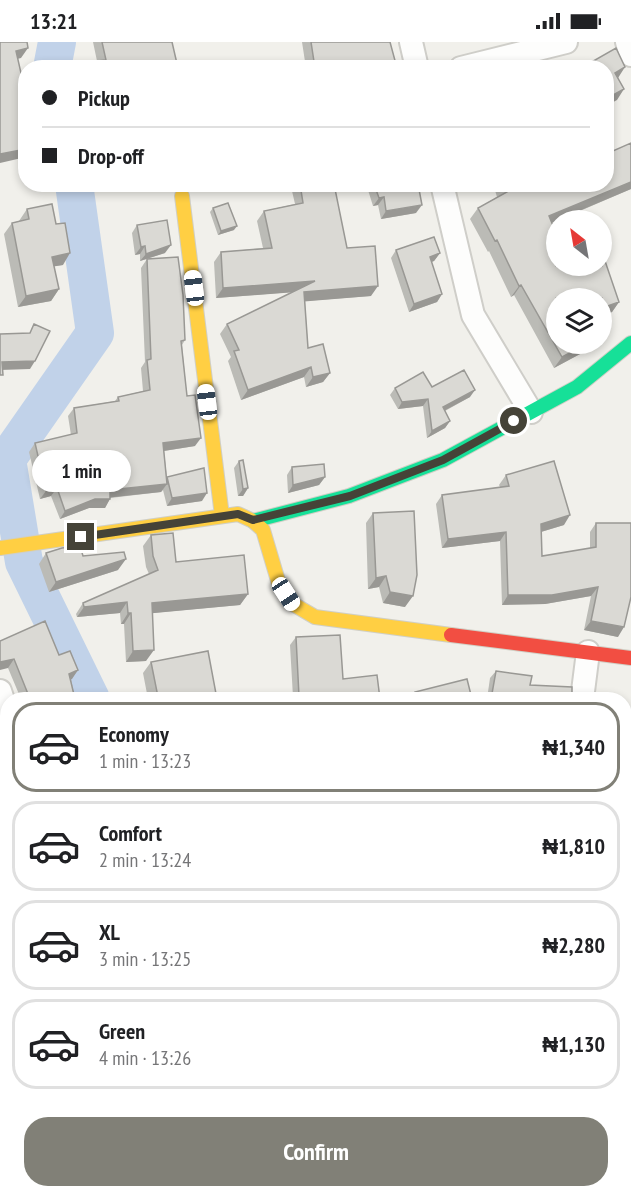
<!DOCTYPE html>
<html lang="en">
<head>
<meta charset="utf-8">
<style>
  :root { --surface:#fff; --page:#f2f2f2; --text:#202124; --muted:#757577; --line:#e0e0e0; --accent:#818077 }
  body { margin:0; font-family:"PT Sans Narrow",sans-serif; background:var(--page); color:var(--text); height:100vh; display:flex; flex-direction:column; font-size:22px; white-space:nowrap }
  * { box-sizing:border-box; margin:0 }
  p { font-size:20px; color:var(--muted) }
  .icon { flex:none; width:33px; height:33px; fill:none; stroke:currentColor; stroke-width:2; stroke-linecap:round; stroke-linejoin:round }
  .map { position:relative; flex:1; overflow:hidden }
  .panel { position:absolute; left:0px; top:650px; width:632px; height:506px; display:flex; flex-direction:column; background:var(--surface); border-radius:24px 24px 0 0; box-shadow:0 3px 9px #0003 }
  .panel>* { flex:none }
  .hud { position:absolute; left:18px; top:18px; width:596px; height:132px; border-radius:24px; box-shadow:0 3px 9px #0003; display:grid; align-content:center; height:132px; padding:0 24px; background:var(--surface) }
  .needle { width:39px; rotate:329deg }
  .tools { position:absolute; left:546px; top:168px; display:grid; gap:12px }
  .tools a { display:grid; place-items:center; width:66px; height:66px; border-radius:50%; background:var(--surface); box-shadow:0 3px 9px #0003; font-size:30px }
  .end { position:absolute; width:27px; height:27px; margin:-14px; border:8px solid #454338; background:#fff; box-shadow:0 0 0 3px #fff }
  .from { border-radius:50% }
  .bubble { position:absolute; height:42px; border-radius:21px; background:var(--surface); box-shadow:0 3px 9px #0003; font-size:20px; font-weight:700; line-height:42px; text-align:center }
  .car { position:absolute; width:18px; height:36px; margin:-18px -9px; border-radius:8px; box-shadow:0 0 4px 2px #0007; background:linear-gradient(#fff 24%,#345 0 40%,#fff 0 76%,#345 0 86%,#fff 0) }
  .hud b { display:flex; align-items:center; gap:21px; height:57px; font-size:22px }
  .hud b+b { border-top:2px solid var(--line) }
  .hud i { width:15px; height:15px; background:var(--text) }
  ul { padding:10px 0 0; list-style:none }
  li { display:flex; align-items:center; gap:18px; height:90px; margin:0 12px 9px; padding:0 12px; border:3px solid var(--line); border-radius:24px }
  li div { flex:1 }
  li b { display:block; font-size:22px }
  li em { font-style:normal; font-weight:700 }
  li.current { border-color:var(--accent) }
  li>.icon { width:54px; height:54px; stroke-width:1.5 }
  .primary-button { display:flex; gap:12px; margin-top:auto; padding:12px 24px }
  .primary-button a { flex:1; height:69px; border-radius:24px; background:var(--accent); color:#fff; font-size:24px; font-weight:700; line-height:69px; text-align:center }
  .status { display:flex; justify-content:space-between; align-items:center; height:42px; padding:0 30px; background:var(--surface); direction:ltr }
  .status svg { height:16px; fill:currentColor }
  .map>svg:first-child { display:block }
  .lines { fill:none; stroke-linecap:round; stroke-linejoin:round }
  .river { stroke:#c1d2e9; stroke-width:38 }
  .street-casing { stroke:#cfcec9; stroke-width:26 }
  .fast-casing { stroke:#d0cfc5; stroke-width:16 }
  .slow-casing { stroke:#d0cfc5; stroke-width:16 }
  .jam-casing { stroke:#d0cfc5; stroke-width:16 }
  .street { stroke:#fdfdfc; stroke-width:22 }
  .fast { stroke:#16e098; stroke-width:14 }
  .slow { stroke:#ffcf43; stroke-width:14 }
  .jam { stroke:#f24e42; stroke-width:14 }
  .wall { fill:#bbbbb6 }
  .shaded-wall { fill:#999894 }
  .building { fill:#dad9d4; stroke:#999894; stroke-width:1.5 }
  .route { stroke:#454338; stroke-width:8 }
</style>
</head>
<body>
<div class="status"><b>13:21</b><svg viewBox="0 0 49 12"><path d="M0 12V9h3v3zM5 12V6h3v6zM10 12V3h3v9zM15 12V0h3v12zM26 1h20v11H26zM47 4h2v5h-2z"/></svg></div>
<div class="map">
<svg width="631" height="1154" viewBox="0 0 631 1154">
  <rect width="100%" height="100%" fill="#f1f0eb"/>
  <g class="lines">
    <path class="river" d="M52 26 57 0
      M74 142 95 291 7 417 24 520 91 657"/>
    <g class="street-casing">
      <path id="street" d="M411 0 417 26
        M627 0 631 13
        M461 26 566 0
        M442 142 473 273 531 370
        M0 649 8 673
        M582 657 588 610
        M81 1148 82 1154"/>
    </g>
    <g class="fast-casing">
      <path id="fast" d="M253 479 349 454 443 418 577 345 631 301"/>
    </g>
    <g class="slow-casing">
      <path id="slow" d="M182 154 222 474
        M0 506 238 472 253 479 263 488 279 542 293 562 315 575 451 593"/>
    </g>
    <g class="jam-casing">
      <path id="jam" d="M451 593 631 616"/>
    </g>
    <use href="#street" class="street"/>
    <use href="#fast" class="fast"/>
    <use href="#slow" class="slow"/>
    <use href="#jam" class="jam"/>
  </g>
  <path class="wall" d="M93 0H172L178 26H77L80 21 97 19Z
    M302 0H390L397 26H306Z
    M631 101V147L552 181 575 229 619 260 612 270 602 274V256H556L580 312 554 326 514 253 511 255 489 209 488 210 470 177 478 166 497 155 493 142H606Z
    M297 142H334L347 206 371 254 305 259 308 306 330 331 323 340 306 345 304 335 241 358 228 319 231 315 220 292 227 282 293 250 216 256 214 220 221 210 263 206 257 179 264 169 295 162 292 149Z
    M371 142H418L416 171 381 177 378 163 373 164 368 148Z
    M213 166 234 188 218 193 210 170Z
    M27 167 63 223 54 224 59 247 51 259 18 265 4 192 12 181 19 179Z
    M137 183 165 211 140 219V212L135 213 132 191Z
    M396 208 440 211 434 219 431 220 442 252 437 260 409 270 391 216Z
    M147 217 185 298 182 303 187 354 195 404 164 409 167 436V435L202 459 167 464 163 448 161 450 110 456 105 466H89L60 477 51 454 40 457 29 410 35 401 71 393 68 374 74 366 115 359 118 355 143 349 141 326 145 320 141 226Z
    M432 345 470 355 445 369 450 379 445 386 427 396 423 364 398 367 390 353 395 346Z
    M239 419 248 446 243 454H238L234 426Z
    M292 425 325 435 319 443 288 451 287 433Z
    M506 433 564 483 541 490 542 514 590 506V490L596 481 618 595 584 588 591 554 545 562 502 563 500 499 442 506 436 462 442 453 500 445 499 443Z
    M373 471 405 565 383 561 379 545 368 547 366 481Z
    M151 493 176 520 248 552 240 563 152 571 146 619 126 620 124 582H121L120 571 77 575 76 572 83 561 149 532 146 525 143 504Z
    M46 511 83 514 118 528 49 550 39 522Z
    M296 595 343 637 380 657H292L293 655 290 603Z
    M0 599 59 613 78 628 71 637 75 657H21L8 626Z
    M151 620 217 657H148L143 631Z
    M496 629 530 643 572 657H487L490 636Z
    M415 650 472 657H410Z
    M631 754V818L624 817V803Z
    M122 1148H211L212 1154H124Z
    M427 1148H456L450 1154H434Z"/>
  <path class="shaded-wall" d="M28 6 21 16 9 19 16 9Z
    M625 25 618 36 615 31Z
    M624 47 617 58 606 64V57Z
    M26 107V115L0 121V112Z
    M631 140V147L541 185 549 174Z
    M384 155 378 163 373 164 379 156Z
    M422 163 416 171 381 177 386 169Z
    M237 184 234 188 218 193 221 189Z
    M171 203 165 211 140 219 146 212Z
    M145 204 140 212 135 213 141 205Z
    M70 211 63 223 44 226 52 215Z
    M440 211 434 219 424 223 430 215Z
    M315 239 309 249 216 256 223 246Z
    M521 243 514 253 511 255 519 244Z
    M378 244 371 254 298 260 304 250Z
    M59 247 51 259 18 265 26 254Z
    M442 252 437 260 409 270 414 262Z
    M619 260 612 270 602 274V266Z
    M587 302 580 312 554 326 562 315Z
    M35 319 30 327 0 328 2 320Z
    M311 325 304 335 241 358 248 348Z
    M330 331 323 340 306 345 313 335Z
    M475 348 470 355 438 372 443 365Z
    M428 357 423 364 398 367 402 360Z
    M450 379 445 386 427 396 432 389Z
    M201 396 195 404 157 410 163 401Z
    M325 435 319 443 288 451 293 443Z
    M167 442 161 450 105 456 110 448Z
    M57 446 51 454 40 457 46 449Z
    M248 446 243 454H238L243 447Z
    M207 451 202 459 167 464 172 456Z
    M95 457H110L105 466H89L60 477 65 469Z
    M570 473 564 483 534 492 541 482Z
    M506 490 500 499 442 506 448 497Z
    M126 517 118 528 49 550 56 540Z
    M386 534 379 545 368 547 376 536Z
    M598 545 591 554 545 562 502 563 508 553Z
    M390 550 413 554 405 565 383 561Z
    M248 552 240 563 144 572 152 561Z
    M127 560 120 571 77 575 84 565Z
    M128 571H131L124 582H121Z
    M591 579 624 585 618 595 584 588Z
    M154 608 146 619 126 620 133 609Z
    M14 617 8 626 0 628V620Z
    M78 628 72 637 63 641 69 632Z
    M172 653 169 657H157L158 655Z
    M624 723 631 724V735L624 734Z
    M8 782V789L0 791V784Z
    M629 807H631V818L624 817V814Z
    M0 891 8 892V902L0 901Z
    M624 976 631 977V988L624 987Z
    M0 985 8 987V999L0 996Z
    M624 1129H631V1140L624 1139Z
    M462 1148H508L507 1149Z"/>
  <path class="building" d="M0 0H27L28 6 16 9 26 53V107L0 112Z
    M102 0H172L178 26H81L80 21 106 18Z
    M311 0H390L397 26H315Z
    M616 6 625 25 615 31 624 47 606 57V26H581Z
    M631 101V140L549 174 556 191V224H572L575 229 592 224H602V220L605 219 619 260 602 266V256H556V302H587L562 315 521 243 519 244 497 198 495 199 478 166 507 150 504 142H606V112Z
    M300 142H334L347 206 375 204 378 244 304 250 308 306 323 302 330 331 313 335 311 325 248 348 234 309 239 308 227 282 315 239 223 246 221 210 272 206 264 169 303 161Z
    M374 142H418L422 163 386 169 384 155 379 156Z
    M228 161 237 184 221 189 213 166Z
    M52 162 56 182 65 181 70 211 52 215 59 247 26 254 12 181 29 177 27 167Z
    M167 178 171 203 146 212 145 204 141 205 137 183Z
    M434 195 440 211 430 215 442 252 414 262 396 208Z
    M178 215 183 253 185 298 181 299 187 354 195 353 201 396 163 401 167 442 110 448V457H95L65 469 57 446 46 449 35 401 77 391 74 366 119 359 118 355 150 348 147 318 151 317 147 217Z
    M34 282 50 289 35 319 2 320 3 333H0V292L30 291Z
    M464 328 475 348 443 365 450 379 432 389 428 357 402 360 395 346 423 330 432 345Z
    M243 418 248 446 243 447 239 419Z
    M554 419 570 473 541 482 542 514 596 505V481H631V555L624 585 591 579 598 545 552 553H508L506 490 448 497 442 453 509 444 506 433Z
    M324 422 325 435 293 443 292 425Z
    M204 426 207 451 172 456 167 435Z
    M414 469 417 533 413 554 390 550 386 534 376 536 373 471Z
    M173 491 176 520 244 513 248 552 152 561 154 608 133 609 131 571H128L127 560 84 565 83 561 158 528 153 514 151 493Z
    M80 504 83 514 124 510 126 517 56 540 46 511 62 506Z
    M45 579 59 613 70 609 78 628 69 632 75 657H30L14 617 0 620V599Z
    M340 593 343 637 377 633 380 657H294V654H299L296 595Z
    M208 609 217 657H172V653L158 655 151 620Z
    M496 629 532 634 530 643 572 645V657H491Z
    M467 637 472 657H417L415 650Z
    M256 653 257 657H223Z
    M624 705 631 706V724L624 723Z
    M0 725 2 739 8 738V782L0 784Z
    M0 844 8 845V853L6 861 8 862V892L0 891Z
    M624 929 631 930V977L624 976Z
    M0 951 8 953V987L0 985Z
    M0 1031 8 1033V1148H56V1154H0Z
    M624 1088H631V1129H624Z
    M132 1148H211L212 1154H134Z
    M260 1148H272L275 1154H250Z
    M346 1148H379L374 1154H339Z
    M434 1148H455L449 1154H441Z"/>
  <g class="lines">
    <path class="route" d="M81 495 238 472 253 478 350 454 443 418 514 379"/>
  </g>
</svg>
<div class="tools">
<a><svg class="needle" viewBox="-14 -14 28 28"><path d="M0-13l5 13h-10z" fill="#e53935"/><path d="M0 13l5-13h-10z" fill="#757577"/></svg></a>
<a><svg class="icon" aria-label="layers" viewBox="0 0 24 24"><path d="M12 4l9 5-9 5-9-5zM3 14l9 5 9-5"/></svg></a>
</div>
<i class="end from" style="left:514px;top:379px"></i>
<i class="end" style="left:81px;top:495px"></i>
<div class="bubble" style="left:32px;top:408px;width:99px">1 min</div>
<i class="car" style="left:194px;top:246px;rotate:353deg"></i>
<i class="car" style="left:207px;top:360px;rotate:353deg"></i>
<i class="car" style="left:286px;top:552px;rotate:147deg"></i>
<div class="hud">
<b><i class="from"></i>Pickup</b>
<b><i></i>Drop-off</b>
</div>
<section class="panel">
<ul>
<li class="current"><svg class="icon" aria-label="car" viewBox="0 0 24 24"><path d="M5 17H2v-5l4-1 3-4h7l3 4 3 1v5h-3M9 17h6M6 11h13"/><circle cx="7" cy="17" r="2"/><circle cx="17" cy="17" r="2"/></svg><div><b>Economy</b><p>1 min · 13:23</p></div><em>₦1,340</em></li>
<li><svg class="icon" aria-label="car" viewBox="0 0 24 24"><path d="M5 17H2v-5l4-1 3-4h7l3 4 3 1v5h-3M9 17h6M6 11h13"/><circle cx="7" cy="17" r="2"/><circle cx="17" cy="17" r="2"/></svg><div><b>Comfort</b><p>2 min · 13:24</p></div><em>₦1,810</em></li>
<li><svg class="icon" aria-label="car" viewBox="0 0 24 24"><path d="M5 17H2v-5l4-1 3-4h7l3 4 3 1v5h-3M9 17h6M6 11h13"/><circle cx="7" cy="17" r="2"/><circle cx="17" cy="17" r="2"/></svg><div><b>XL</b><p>3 min · 13:25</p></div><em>₦2,280</em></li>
<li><svg class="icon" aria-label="car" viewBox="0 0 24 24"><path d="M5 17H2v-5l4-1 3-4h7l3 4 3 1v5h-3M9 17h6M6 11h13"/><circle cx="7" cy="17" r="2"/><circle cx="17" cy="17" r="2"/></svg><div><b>Green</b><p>4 min · 13:26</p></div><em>₦1,130</em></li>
</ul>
<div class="primary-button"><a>Confirm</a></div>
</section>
</div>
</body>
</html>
